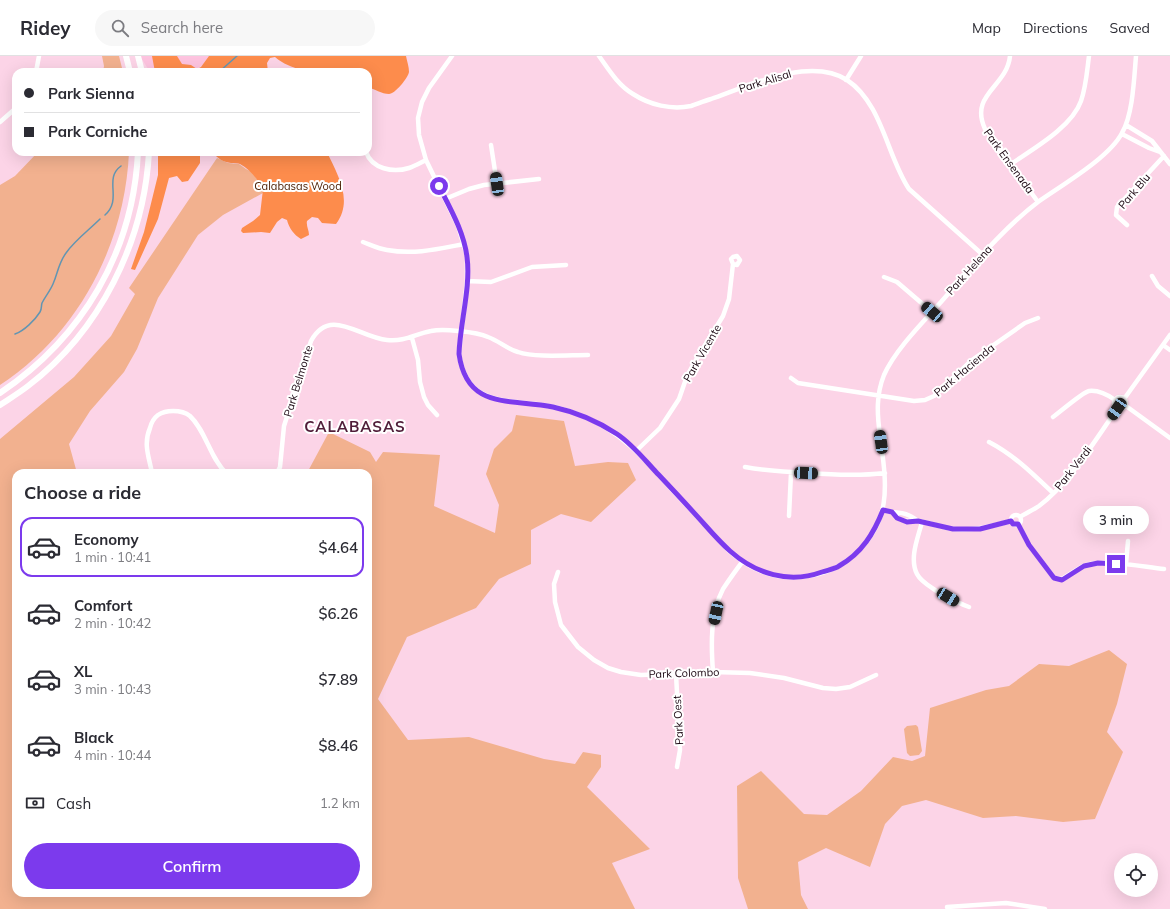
<!DOCTYPE html>
<html lang="en">
<head>
<meta charset="utf-8">
<style>
  :root { --surface:#fff; --page:#f7f7f7; --text:#2b2b33; --muted:#7c7c81; --line:#e1e1e2; --accent:#7c3aed }
  body { margin:0; font-family:Mulish,sans-serif; background:var(--page); color:var(--text); height:100vh; display:flex; flex-direction:column; font-size:15px; white-space:nowrap }
  * { box-sizing:border-box; margin:0 }
  p { font-size:13px; color:var(--muted) }
  .icon { flex:none; width:22px; height:22px; fill:none; stroke:currentColor; stroke-width:2; stroke-linecap:round; stroke-linejoin:round }
  .map { position:relative; flex:1; overflow:hidden }
  .details { position:absolute; left:12px; top:413px; width:360px; height:428px; display:flex; flex-direction:column; background:var(--surface); border-radius:12px; box-shadow:0 4px 16px #0002 }
  .details>* { flex:none }
  .hud { position:absolute; left:12px; top:12px; width:360px; height:88px; border-radius:12px; box-shadow:0 4px 16px #0002; display:grid; align-content:center; height:88px; padding:0 12px; background:var(--surface) }
  .fabs { position:absolute; left:1114px; top:797px; display:grid; gap:8px }
  .fabs a { display:grid; place-items:center; width:44px; height:44px; border-radius:50%; background:var(--surface); box-shadow:0 4px 16px #0002; font-size:20px }
  .end { position:absolute; width:18px; height:18px; margin:-9px; border:5px solid #7c3aed; background:#fff; box-shadow:0 0 0 2px #fff }
  .from { border-radius:50% }
  .bubble { position:absolute; height:28px; border-radius:14px; background:var(--surface); box-shadow:0 4px 16px #0002; font-size:13px; font-weight:600; line-height:28px; text-align:center }
  .car { position:absolute; width:12px; height:24px; margin:-12px -6px; border-radius:5px; box-shadow:0 0 3px 1px #0007; background:linear-gradient(#222 24%,#8ab4d8 0 40%,#222 0 76%,#8ab4d8 0 86%,#222 0) }
  .hud b { display:flex; align-items:center; gap:14px; height:38px; font-size:15px }
  .hud b+b { border-top:1px solid var(--line) }
  .hud i { width:10px; height:10px; background:var(--text) }
  ul { padding:0; list-style:none }
  li { display:flex; align-items:center; gap:12px; height:60px; margin:0 8px 6px; padding:0 4px; border:2px solid transparent; border-radius:12px }
  li div { flex:1 }
  li b { display:block; font-size:15px }
  li em { font-style:normal; font-weight:600 }
  li.on { border-color:var(--accent) }
  li>.icon { width:36px; height:36px; stroke-width:1.5 }
  h2 { padding:0 12px; font-size:18px; line-height:48px }
  .pay { display:flex; align-items:center; gap:10px; height:44px; padding:0 12px; font-size:15px }
  .pay p { margin-inline-start:auto }
  .action { display:flex; gap:8px; margin-top:auto; padding:8px 12px }
  .action a { flex:1; height:46px; border-radius:24px; background:var(--accent); color:#fff; font-size:16px; font-weight:600; line-height:46px; text-align:center }
  header { display:flex; align-items:center; gap:24px; box-sizing:border-box; height:56px; padding:0 20px; background:var(--surface); border-bottom:1px solid var(--line) }
  header strong { font-size:19px }
  nav { display:flex; gap:22px; margin-inline-start:auto; font-size:14px }
  .search { width:280px; height:36px; background:var(--page); display:flex; align-items:center; gap:10px; box-sizing:border-box; padding:0 14px; border-radius:22px; color:var(--muted); font-size:15px }
  .map>svg:first-child { display:block }
  .built { fill:#fdc3df }
  .green { fill:#f2b18f }
  .forest { fill:#fd8c4c }
  .lines { fill:none; stroke-linecap:round; stroke-linejoin:round }
  .stream { stroke:#6295b2; stroke-width:1.5 }
  .street { stroke:#fff; stroke-width:4.5 }
  .secondary { stroke:#fff; stroke-width:6 }
  .route { stroke:#7c3aed; stroke-width:5 }
  .labels { text-anchor:middle; dominant-baseline:central; stroke-width:4; stroke-linejoin:round; paint-order:stroke }
  .street-label { font-size:11px; fill:#190510; stroke:#fff }
  .park-label { font-size:11px; fill:#4c2106; stroke:#fff }
  .district-label { font-size:15px; font-weight:bold; letter-spacing:1px; fill:#501d39; stroke:#fff }
</style>
</head>
<body>
<header>
<strong>Ridey</strong>
<div class="search"><svg class="icon" aria-label="search" viewBox="0 0 24 24"><circle cx="10" cy="10" r="6"/><path d="M15 15l6 6"/></svg>Search here</div>
<nav><a>Map</a><a>Directions</a><a>Saved</a></nav>
</header>
<div class="map">
<svg width="1170" height="853" viewBox="0 0 1170 853">
  <rect width="100%" height="100%" fill="#fcd4e7"/>
  <path class="built" d="M140 0H218L191 16H150Z"/>
  <path class="green" d="M102 0H119L123 16H103L104 10Z
    M38 96H129C125 189 78 278 0 329V129L15 120Z
    M217 102 228 107 239 108 246 113 252 116 264 133 263 137 223 159 198 179 158 242 137 293 124 316 90 355 69 388 77 417H16V837H368V417H307L329 376 370 396 376 406 383 396 440 399 434 450 495 477 499 449 486 418 494 393 512 375 516 359 564 365 575 410 608 406 628 407 636 424 591 466 561 458 531 474V508L499 523 476 552 407 581 378 643 408 684 469 681 544 703 575 708 583 696 601 699V711L587 731 650 793 612 807 635 853H0V383L74 321 111 280 135 238 129 232Z
    M1109 594 1127 608 1117 648 1107 676 1123 696 1095 763 1063 766 1016 760 983 762 926 744 902 750 885 768 870 811 826 792 798 806 801 839 808 853H748L738 822 737 730 761 715 804 758 827 759 861 735 893 701 912 705 925 700 930 652 986 634 1009 630 1039 608 1069 610Z
    M916 669 918 671 922 695 919 699 910 700 907 697 904 673 907 670Z"/>
  <path class="forest" d="M152 0H177L182 8 191 9 197 13 201 11 209 0H406C407 5 409 11 409 16 408 22 395 38 389 38 382 38 374 33 368 31V16C337 16 300 22 275 1L270 2 267 7 268 16H155Z
    M158 96H200V107L188 125 182 126 177 120 169 122 158 163 135 214 131 213 144 176 158 119Z
    M212 96H327C337 118 354 144 336 168L322 167 318 162 312 161 307 165C306 170 309 174 309 179L301 183C294 179 289 172 287 164L282 162 277 166 270 177 261 176 243 177 241 175 242 172 253 165 260 159 263 133C257 123 251 114 240 108 238 107 234 107 231 107 223 106 217 102 212 96Z"/>
  <g class="lines">
    <path class="stream" d="M219 16 237 0
      M105 159C123 143 103 123 121 110
      M15 278C24 275 35 264 40 256 42 253 41 250 42 247 45 241 50 235 53 228 58 217 58 208 66 197 75 184 89 174 100 163"/>
    <path class="street" d="M452 0 429 32 422 46 418 62 419 79 426 104 458 170 467 200V225L459 298C466 345 497 344 536 348 551 350 566 353 580 359 621 375 645 403 673 435 692 455 711 475 729 495 737 501 745 508 754 512 785 528 826 523 853 500 894 464 886 426 880 379 877 358 876 339 884 319 895 294 923 266 941 246 972 211 1001 174 1038 146 1062 129 1109 102 1122 77 1133 58 1134 23 1136 0
      M599 0C609 14 618 29 633 38 650 49 671 54 691 50 697 48 704 45 711 43 748 30 810 0 847 24 882 47 887 100 909 133L983 199
      M1010 0C1007 31 969 38 985 73L1038 146
      M36 16 39 0
      M846 24 861 0
      M0 66 16 52
      M1126 69 1152 85 1170 108
      M1122 78 1149 92 1160 96
      M491 89 497 128
      M366 96C372 113 393 117 409 112 415 110 420 107 426 104
      M1011 108C1033 93 1072 71 1081 45 1086 31 1087 15 1089 0
      M445 143 469 133 484 129 539 123
      M1127 169 1116 159 1117 151 1164 100
      M363 186C371 189 379 193 387 194 414 199 438 193 464 188
      M1152 220 1158 230 1170 240
      M884 221 897 226 932 256
      M467 225 491 226 532 211 566 209
      M412 282 418 304 420 326 424 341 428 349 437 359
      M1163 289 1170 294
      M791 322 798 327 914 345 925 344 934 340 972 304 1025 267 1038 262
      M1114 347a6 6 0 1 1 12 0a6 6 0 1 1-12 0Z
      M1124 343 1170 279
      M1126 350 1170 382
      M1053 361C1060 356 1083 336 1089 335 1098 334 1108 339 1115 344
      M989 386C1014 399 1033 418 1053 437
      M636 395 660 372 679 343 687 320 693 309 723 260 729 243 733 208 731 203 733 201 737 200 740 204 737 209 733 208
      M745 411C766 415 787 416 809 417 834 419 860 420 885 417
      M152 417C149 401 143 388 150 372 151 368 154 362 158 359 161 357 168 355 173 355 178 355 185 356 190 360 206 375 210 402 226 417
      M277 417 280 411 284 370 311 285C330 250 360 282 387 284 405 286 415 278 431 275 440 273 450 274 458 275 468 276 479 277 488 281 499 285 507 293 518 296 535 302 569 299 588 299
      M883 454C899 459 902 453 918 465
      M892 456C904 469 905 463 919 465 931 467 942 472 953 473 973 475 992 470 1011 465
      M1011 464a5 5 0 1 1 10 0a5 5 0 1 1-10 0Z
      M789 460 791 417
      M1020 461C1026 457 1033 454 1039 450 1068 429 1096 383 1117 353
      M922 466C918 482 909 502 917 518 921 526 931 531 938 536 949 542 958 547 969 551
      M1018 468 1029 489 1054 522 1062 523C1069 519 1076 514 1083 510 1103 502 1143 511 1164 513
      M1126 508 1128 485
      M558 516 554 528 555 546 561 569 578 591 594 604 608 612 621 616 641 619 713 616 750 617 784 622 823 632 836 633 850 631 876 619
      M713 616C711 589 710 558 723 533 729 524 736 514 743 505
      M676 618 680 694 677 711
      M947 851 1006 847 1045 853"/>
    <path class="secondary" d="M126 0 130 16
      M138 0 142 16
      M0 337C83 281 133 196 138 96
      M0 349C9 343 19 337 28 330 100 275 144 186 149 96"/>
  </g>
  <g class="lines">
    <path class="route" d="M439 130C450 152 464 176 467 201 471 231 460 267 459 298 467 355 511 342 553 351 576 356 597 365 617 378 632 388 643 402 656 416 672 433 689 451 705 469 713 478 721 487 730 495 756 518 789 528 822 516 828 514 835 513 839 510 862 497 874 477 883 454L892 456 897 462 907 466 918 465 953 473H980L1011 465 1013 468H1018L1029 489 1054 522 1062 524 1084 510 1098 507 1116 508"/>
  </g>
  <g class="labels">
    <g class="street-label">
      <text transform="translate(765 25) rotate(-17)">Park Alisal</text>
      <text transform="translate(1009 105) rotate(54)">Park Ensenada</text>
      <text transform="translate(1134 135) rotate(-50)">Park Blu</text>
      <text transform="translate(969 214) rotate(-48)">Park Helena</text>
      <text transform="translate(702 297) rotate(-60)">Park Vicente</text>
      <text transform="translate(964 314) rotate(-40)">Park Hacienda</text>
      <text transform="translate(298 325) rotate(-73)">Park Belmonte</text>
      <text transform="translate(1073 412) rotate(-52)">Park Verdi</text>
      <text transform="translate(684 617) rotate(-2)">Park Colombo</text>
      <text transform="translate(678 664) rotate(-93)">Park Oest</text>
    </g>
    <g class="park-label">
      <text x="298" y="130">Calabasas Wood</text>
    </g>
    <g class="district-label">
      <text x="355" y="370">CALABASAS</text>
    </g>
  </g>
</svg>
<div class="fabs">
<a><svg class="icon" aria-label="locate" viewBox="0 0 24 24"><circle cx="12" cy="12" r="6"/><path d="M12 2v4M12 18v4M2 12h4M18 12h4"/></svg></a>
</div>
<i class="end from" style="left:439px;top:130px"></i>
<i class="end" style="left:1116px;top:508px"></i>
<div class="bubble" style="left:1083px;top:450px;width:66px">3 min</div>
<i class="car" style="left:497px;top:128px;rotate:352deg"></i>
<i class="car" style="left:932px;top:256px;rotate:311deg"></i>
<i class="car" style="left:1117px;top:353px;rotate:215deg"></i>
<i class="car" style="left:881px;top:386px;rotate:352deg"></i>
<i class="car" style="left:806px;top:417px;rotate:93deg"></i>
<i class="car" style="left:948px;top:541px;rotate:121deg"></i>
<i class="car" style="left:716px;top:557px;rotate:192deg"></i>
<div class="hud">
<b><i class="from"></i>Park Sienna</b>
<b><i></i>Park Corniche</b>
</div>
<section class="details">
<h2>Choose a ride</h2>
<ul>
<li class="on"><svg class="icon" aria-label="car" viewBox="0 0 24 24"><path d="M5 17H2v-5l4-1 3-4h7l3 4 3 1v5h-3M9 17h6M6 11h13"/><circle cx="7" cy="17" r="2"/><circle cx="17" cy="17" r="2"/></svg><div><b>Economy</b><p>1 min · 10:41</p></div><em>$4.64</em></li>
<li><svg class="icon" aria-label="car" viewBox="0 0 24 24"><path d="M5 17H2v-5l4-1 3-4h7l3 4 3 1v5h-3M9 17h6M6 11h13"/><circle cx="7" cy="17" r="2"/><circle cx="17" cy="17" r="2"/></svg><div><b>Comfort</b><p>2 min · 10:42</p></div><em>$6.26</em></li>
<li><svg class="icon" aria-label="car" viewBox="0 0 24 24"><path d="M5 17H2v-5l4-1 3-4h7l3 4 3 1v5h-3M9 17h6M6 11h13"/><circle cx="7" cy="17" r="2"/><circle cx="17" cy="17" r="2"/></svg><div><b>XL</b><p>3 min · 10:43</p></div><em>$7.89</em></li>
<li><svg class="icon" aria-label="car" viewBox="0 0 24 24"><path d="M5 17H2v-5l4-1 3-4h7l3 4 3 1v5h-3M9 17h6M6 11h13"/><circle cx="7" cy="17" r="2"/><circle cx="17" cy="17" r="2"/></svg><div><b>Black</b><p>4 min · 10:44</p></div><em>$8.46</em></li>
</ul>
<div class="pay"><svg class="icon" aria-label="cash" viewBox="0 0 24 24"><path d="M3 7h18v10H3z"/><circle cx="12" cy="12" r="2"/></svg>Cash<p>1.2 km</p></div>
<div class="action"><a>Confirm</a></div>
</section>
</div>
</body>
</html>
